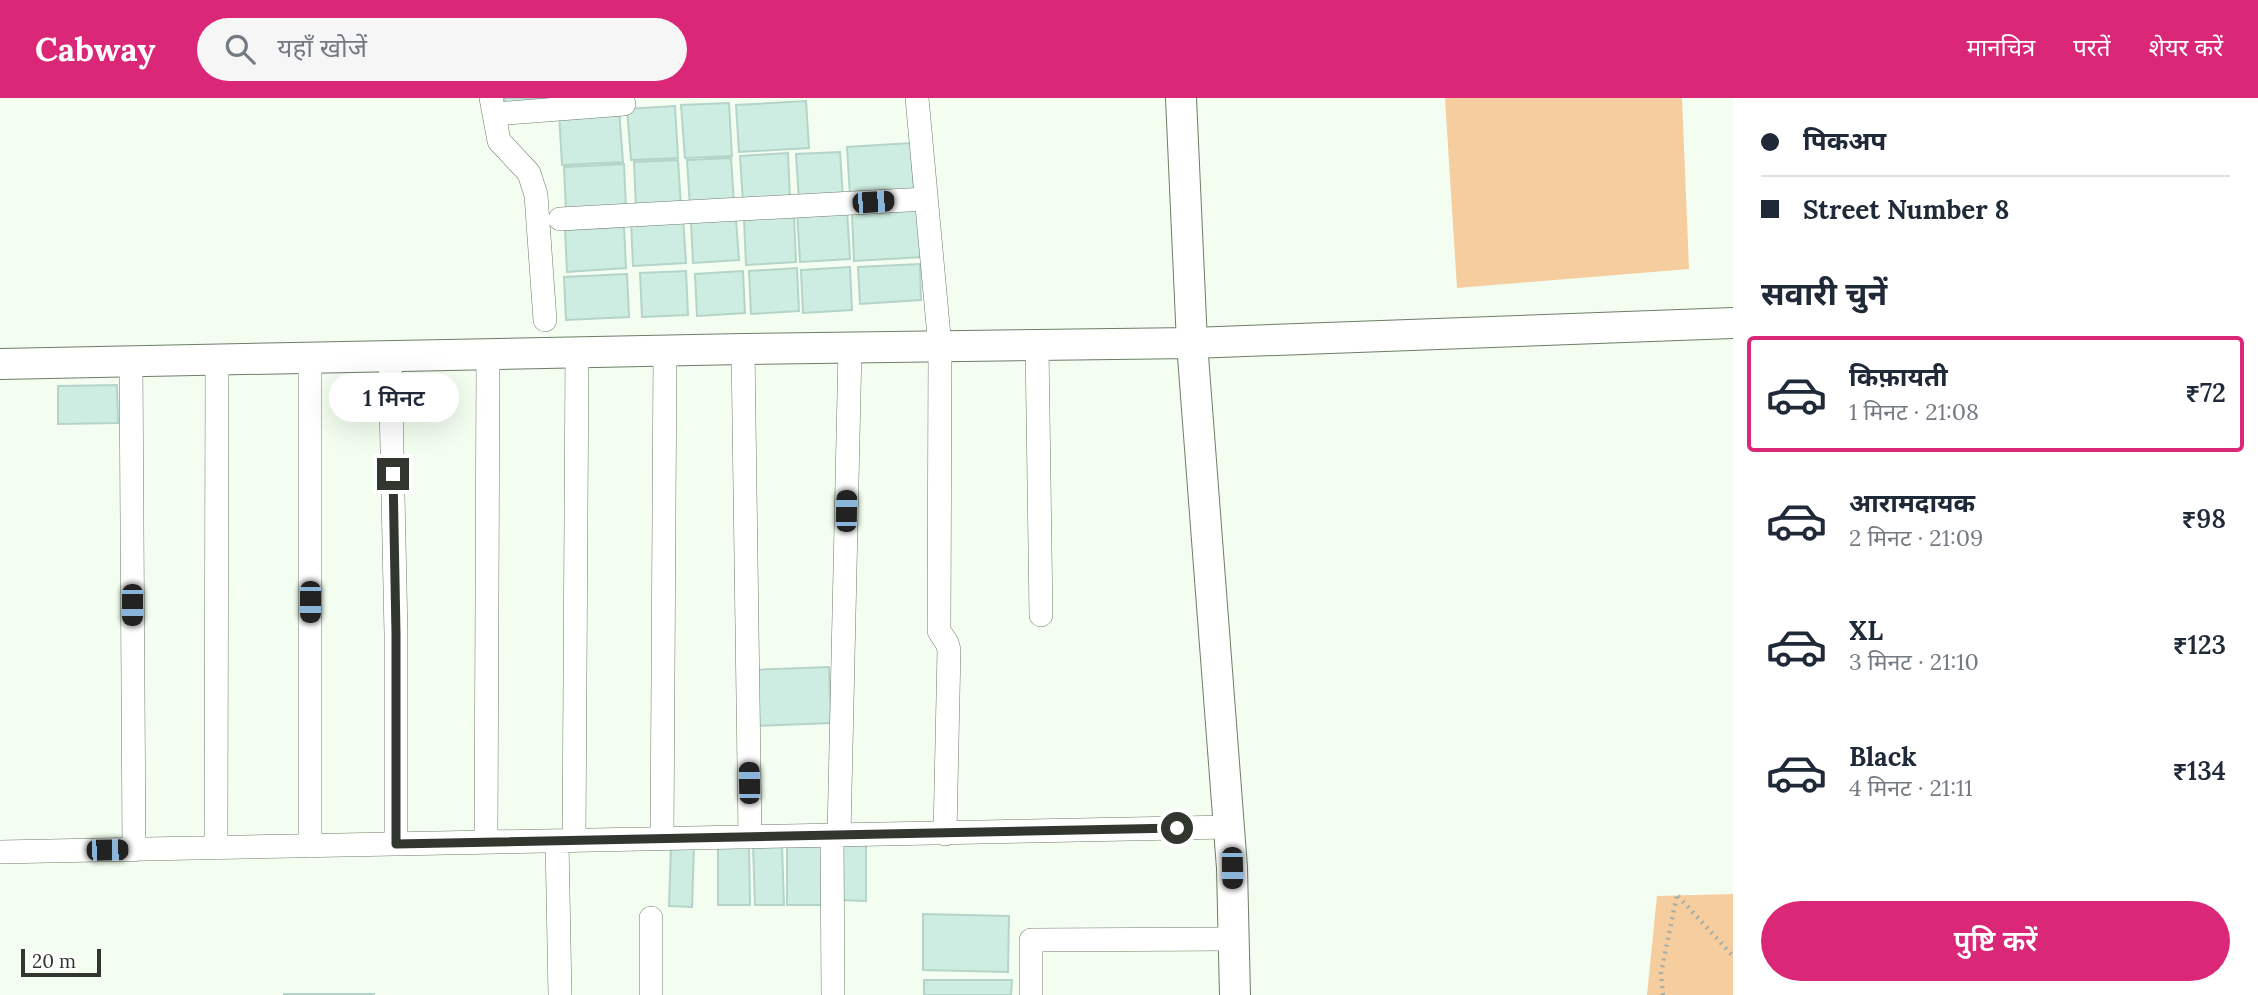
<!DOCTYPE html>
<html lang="hi">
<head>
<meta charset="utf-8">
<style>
  :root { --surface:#fff; --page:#f6f6f7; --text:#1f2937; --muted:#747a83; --line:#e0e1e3; --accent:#db2777 }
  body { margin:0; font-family:Lora,"Noto Sans Devanagari",serif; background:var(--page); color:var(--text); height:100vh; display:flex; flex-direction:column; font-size:26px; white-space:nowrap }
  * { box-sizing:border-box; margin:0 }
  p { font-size:23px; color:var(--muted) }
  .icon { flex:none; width:38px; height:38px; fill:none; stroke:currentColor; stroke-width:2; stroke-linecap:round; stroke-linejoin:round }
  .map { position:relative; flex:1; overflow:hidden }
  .panel { display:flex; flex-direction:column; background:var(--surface); width:525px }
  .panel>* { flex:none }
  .banner { display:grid; align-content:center; height:154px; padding:0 28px; background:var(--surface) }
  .scale { position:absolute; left:21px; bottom:18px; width:80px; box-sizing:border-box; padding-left:7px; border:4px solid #31372f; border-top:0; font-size:19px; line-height:24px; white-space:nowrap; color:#31372f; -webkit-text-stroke:5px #fff; paint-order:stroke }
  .end { position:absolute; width:32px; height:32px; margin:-16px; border:9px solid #31372f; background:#fff; box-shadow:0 0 0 4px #fff }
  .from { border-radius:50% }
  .bubble { position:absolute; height:49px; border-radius:24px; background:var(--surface); box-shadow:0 7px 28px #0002; font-size:23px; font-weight:600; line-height:49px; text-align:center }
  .car { position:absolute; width:21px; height:42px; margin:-21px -10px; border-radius:9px; box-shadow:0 0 5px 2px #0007; background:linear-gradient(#222 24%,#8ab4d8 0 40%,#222 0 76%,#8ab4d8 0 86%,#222 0) }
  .banner b { display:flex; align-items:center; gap:24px; height:66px; font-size:26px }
  .banner b+b { border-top:2px solid var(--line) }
  .banner i { width:18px; height:18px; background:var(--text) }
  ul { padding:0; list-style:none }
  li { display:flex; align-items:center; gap:21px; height:116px; margin:0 14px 10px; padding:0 14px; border:4px solid transparent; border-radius:7px }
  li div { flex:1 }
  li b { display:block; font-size:26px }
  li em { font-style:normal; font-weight:600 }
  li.current { border-color:var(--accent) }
  li>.icon { width:63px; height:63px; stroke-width:1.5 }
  h2 { padding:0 28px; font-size:32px; line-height:84px }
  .button { display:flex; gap:14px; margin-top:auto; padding:14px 28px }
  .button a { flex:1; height:80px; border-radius:42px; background:var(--accent); color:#fff; font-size:28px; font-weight:600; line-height:80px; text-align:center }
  header { display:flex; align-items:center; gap:42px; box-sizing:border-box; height:98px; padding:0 35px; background:var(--accent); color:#fff }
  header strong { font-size:33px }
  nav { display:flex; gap:38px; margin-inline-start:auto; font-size:24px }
  .search { width:490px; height:63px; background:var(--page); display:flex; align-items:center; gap:18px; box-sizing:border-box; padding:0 24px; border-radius:38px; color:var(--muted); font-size:26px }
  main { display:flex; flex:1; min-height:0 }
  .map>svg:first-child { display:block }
  .green { fill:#f5cd9f }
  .building { fill:#ceede2; stroke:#b5d4c9; stroke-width:2 }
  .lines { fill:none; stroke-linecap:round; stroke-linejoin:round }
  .minor-casing { stroke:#6d7d68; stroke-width:24 }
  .tertiary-casing { stroke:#6d7d68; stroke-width:32 }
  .path { stroke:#a7b0a5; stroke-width:4.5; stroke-dasharray:2 5; stroke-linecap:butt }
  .minor { stroke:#fff; stroke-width:23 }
  .tertiary { stroke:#fff; stroke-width:30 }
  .route { stroke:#31372f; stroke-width:9 }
</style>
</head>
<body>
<header>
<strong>Cabway</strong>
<div class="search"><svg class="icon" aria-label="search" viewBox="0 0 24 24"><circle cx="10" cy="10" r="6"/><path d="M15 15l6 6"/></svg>यहाँ खोजें</div>
<nav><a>मानचित्र</a><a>परतें</a><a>शेयर करें</a></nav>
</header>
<main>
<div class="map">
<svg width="1733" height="897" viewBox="0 0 1733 897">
  <rect width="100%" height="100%" fill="#f3fef0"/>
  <path class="green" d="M1445 0H1682L1689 171 1457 190Z
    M1733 796V897H1647L1657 798Z"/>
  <path class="building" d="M505 0H564L505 7Z
    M806 3 809 50 739 54 736 7Z
    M729 5 732 58 685 60 681 7Z
    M675 8 678 60 631 62 627 11Z
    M619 11 623 64 562 67 559 15Z
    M911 45 914 94 850 98 847 49Z
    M840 54 843 101 799 103 796 56Z
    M788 55 790 102 743 105 740 58Z
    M731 60 734 106 690 109 687 62Z
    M678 62 681 109 636 111 634 64Z
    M624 66 626 110 566 113 564 69Z
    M920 111 923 159 854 163 852 115Z
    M847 112 850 161 800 164 797 114Z
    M794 117 796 164 746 167 744 120Z
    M683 119 686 165 633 168 631 122Z
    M736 121 739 162 693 165 691 123Z
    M624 129 626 170 567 174 565 132Z
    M920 166 921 202 860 206 858 169Z
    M850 169 852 212 803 215 801 172Z
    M797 170 799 213 751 216 749 173Z
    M686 173 688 217 642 219 640 175Z
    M743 173 745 215 697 218 695 176Z
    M627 176 629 219 566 222 564 179Z
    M117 287 118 325 58 326V288Z
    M829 569 831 625 753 628 751 572Z
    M836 746H866V803L836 802Z
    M718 747H749L750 807H718Z
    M753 747H782L784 807H755Z
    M787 747H830V807H787Z
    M671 748H694L692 809 669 808Z
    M923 816 1009 818 1008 874 923 872Z
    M924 882H1012L1011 897H924Z
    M284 896H374V897H284Z"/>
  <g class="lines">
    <g class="minor-casing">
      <path id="minor" d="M491 0 499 43 529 75 536 97 545 222
        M917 0 940 249 939 533 947 545 949 552 945 736
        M494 16 624 6
        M560 121 926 101
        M1037 248 1041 517
        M743 251 750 739
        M390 258 396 536V746
        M310 260V748
        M131 263 134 752
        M839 737 850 251
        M832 738 833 897
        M662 741 665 254
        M557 743 560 897
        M574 743 577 255
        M486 744 488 257
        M216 750 217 261
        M0 754 1229 729
        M651 820V897
        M1031 897V842L1233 841"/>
    </g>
    <g class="tertiary-casing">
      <path id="tertiary" d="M1181 0 1192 245 1232 770 1235 897
        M0 266 743 251 1192 245 1733 225"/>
    </g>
    <path class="path" d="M1678 798 1733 858
      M1663 897 1661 875 1677 797"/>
    <use href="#minor" class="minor"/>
    <use href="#tertiary" class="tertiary"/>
  </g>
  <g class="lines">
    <path class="route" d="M393 376 396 536V746L1177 730"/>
  </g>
</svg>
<div class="scale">20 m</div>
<i class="end from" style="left:1177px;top:730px"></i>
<i class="end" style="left:393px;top:376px"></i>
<div class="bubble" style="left:329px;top:275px;width:130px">1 मिनट</div>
<i class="car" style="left:873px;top:104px;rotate:86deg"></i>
<i class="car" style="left:846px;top:413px;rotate:1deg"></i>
<i class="car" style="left:310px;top:504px;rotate:180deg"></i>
<i class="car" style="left:132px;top:507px;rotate:180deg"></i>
<i class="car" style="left:749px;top:685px;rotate:359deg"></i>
<i class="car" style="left:107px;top:752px;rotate:89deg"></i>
<i class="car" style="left:1232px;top:770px;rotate:179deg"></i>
</div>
<section class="panel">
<div class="banner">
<b><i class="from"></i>पिकअप</b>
<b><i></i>Street Number 8</b>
</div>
<h2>सवारी चुनें</h2>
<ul>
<li class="current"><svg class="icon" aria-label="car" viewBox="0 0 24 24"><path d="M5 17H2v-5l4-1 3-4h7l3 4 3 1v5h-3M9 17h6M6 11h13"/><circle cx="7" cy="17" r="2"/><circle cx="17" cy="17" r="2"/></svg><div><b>किफ़ायती</b><p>1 मिनट · 21:08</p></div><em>₹72</em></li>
<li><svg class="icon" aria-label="car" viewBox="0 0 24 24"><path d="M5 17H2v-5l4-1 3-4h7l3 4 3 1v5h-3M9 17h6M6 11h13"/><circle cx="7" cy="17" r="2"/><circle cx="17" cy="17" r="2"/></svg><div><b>आरामदायक</b><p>2 मिनट · 21:09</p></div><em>₹98</em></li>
<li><svg class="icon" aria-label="car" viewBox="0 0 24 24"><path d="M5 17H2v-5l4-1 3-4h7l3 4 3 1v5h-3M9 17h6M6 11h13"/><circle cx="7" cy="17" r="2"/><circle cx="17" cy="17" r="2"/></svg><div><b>XL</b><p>3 मिनट · 21:10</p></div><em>₹123</em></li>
<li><svg class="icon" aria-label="car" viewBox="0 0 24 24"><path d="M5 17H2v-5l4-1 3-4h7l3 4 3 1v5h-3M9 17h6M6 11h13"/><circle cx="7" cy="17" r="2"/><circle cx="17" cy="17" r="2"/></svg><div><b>Black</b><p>4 मिनट · 21:11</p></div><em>₹134</em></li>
</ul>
<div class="button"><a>पुष्टि करें</a></div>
</section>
</main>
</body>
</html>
